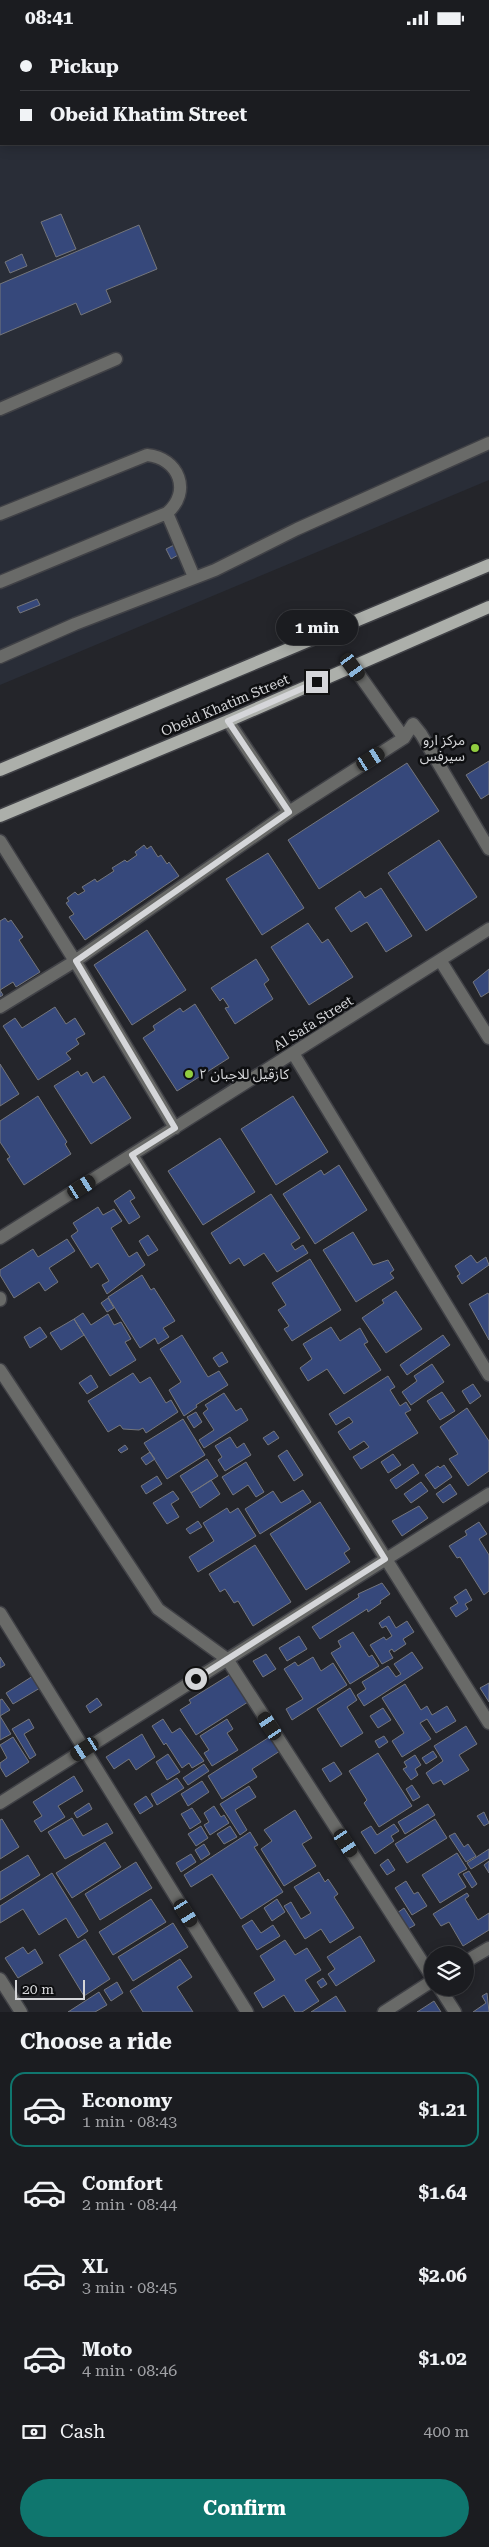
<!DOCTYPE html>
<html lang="en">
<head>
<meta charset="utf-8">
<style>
  :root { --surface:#1b1c20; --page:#242529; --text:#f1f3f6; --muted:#a0a1a5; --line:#393a3e; --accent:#0f766e }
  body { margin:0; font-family:"Roboto Serif","Noto Sans Arabic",serif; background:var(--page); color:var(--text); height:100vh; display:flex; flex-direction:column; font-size:19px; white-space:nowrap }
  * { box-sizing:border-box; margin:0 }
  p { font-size:16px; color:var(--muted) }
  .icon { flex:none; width:28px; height:28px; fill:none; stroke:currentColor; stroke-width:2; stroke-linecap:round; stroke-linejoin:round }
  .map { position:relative; height:1977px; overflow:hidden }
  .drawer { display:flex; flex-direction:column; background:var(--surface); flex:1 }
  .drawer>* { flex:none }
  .guide { position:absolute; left:0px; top:0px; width:490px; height:110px; box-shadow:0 2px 12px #0003,0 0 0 1px var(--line); display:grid; align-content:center; height:110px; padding:0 20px; background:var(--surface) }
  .controls { position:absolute; left:424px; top:1911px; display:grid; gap:10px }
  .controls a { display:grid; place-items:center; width:50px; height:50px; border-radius:50%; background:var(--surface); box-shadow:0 2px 12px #0003,0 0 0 1px var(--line); font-size:25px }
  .scale { position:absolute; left:15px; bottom:12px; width:70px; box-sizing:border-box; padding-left:5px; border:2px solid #d5d6d9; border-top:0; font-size:14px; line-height:18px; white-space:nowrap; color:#d5d6d9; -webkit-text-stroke:4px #0e0f11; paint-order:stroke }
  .end { position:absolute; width:22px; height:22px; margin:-11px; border:6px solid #d5d6d9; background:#111; box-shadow:0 0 0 2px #111 }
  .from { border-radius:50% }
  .bubble { position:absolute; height:35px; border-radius:18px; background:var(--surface); box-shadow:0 2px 12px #0003,0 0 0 1px var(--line); font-size:16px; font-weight:700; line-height:35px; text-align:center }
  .car { position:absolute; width:15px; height:30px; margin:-15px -8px; border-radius:6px; box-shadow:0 0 4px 1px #0007; background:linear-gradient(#222 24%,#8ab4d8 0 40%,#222 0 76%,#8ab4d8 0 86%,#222 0) }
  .guide b { display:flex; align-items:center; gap:18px; height:48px; font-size:19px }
  .guide b+b { border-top:1px solid var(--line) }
  .guide i { width:12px; height:12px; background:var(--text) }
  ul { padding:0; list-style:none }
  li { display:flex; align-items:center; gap:15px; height:75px; margin:0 10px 8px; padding:0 10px; border:2px solid transparent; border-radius:15px }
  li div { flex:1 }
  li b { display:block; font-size:19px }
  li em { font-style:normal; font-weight:700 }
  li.selected { border-color:var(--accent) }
  li>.icon { width:45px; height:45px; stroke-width:1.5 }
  h2 { padding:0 20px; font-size:22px; line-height:60px }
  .pay { display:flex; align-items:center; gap:12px; height:55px; padding:0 20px; font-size:19px }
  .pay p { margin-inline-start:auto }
  .primary-button { display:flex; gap:10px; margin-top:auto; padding:10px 20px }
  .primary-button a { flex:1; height:58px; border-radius:30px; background:var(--accent); color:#fff; font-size:20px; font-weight:700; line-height:58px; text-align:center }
  .status { display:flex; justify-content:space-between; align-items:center; height:35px; padding:0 25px; background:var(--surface); direction:ltr }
  .status svg { height:14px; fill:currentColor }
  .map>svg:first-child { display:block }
  .built { fill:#292d37; fill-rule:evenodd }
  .building { fill:#36487b; stroke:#74767c }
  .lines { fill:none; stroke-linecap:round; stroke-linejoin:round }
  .minor-casing { stroke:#404146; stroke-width:15 }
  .major-casing { stroke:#404146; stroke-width:15 }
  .minor { stroke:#696a68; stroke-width:12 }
  .major { stroke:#acafaa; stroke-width:12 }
  .route { stroke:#d5d6d9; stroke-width:6 }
  .poi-dot { fill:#91cd40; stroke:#0e0f11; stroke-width:2 }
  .labels { text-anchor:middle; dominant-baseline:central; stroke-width:5; stroke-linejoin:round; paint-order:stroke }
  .street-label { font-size:14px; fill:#d5d6d9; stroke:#0e0f11 }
  .poi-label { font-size:14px; fill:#d5d6d9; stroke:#0e0f11; text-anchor:end }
</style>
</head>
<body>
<div class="status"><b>08:41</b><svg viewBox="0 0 49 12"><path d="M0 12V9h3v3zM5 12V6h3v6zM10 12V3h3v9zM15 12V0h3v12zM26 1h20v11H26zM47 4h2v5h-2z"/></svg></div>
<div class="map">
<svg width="489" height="1977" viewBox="0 0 489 1977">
  <rect width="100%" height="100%" fill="#24252a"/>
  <path class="built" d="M0 0H489V445L0 650ZM1 1H489V109H1Z"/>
  <path class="building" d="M61 179 76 214 56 222 41 187Z
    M139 190 157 234 106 255 111 267 81 280 76 268 0 300V249Z
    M22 219 27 231 10 238 5 227Z
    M176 509 180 519 171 524 166 514Z
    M37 564 40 570 20 578 17 572Z
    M489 726V759L481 764 466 740Z
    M407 728 439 776 319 854 288 805Z
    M439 805 477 862 426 896 388 838Z
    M144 810 147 814 151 811 158 822 161 820 167 829 169 827 179 841 85 905 69 882 74 879 66 868 69 866 67 863 75 857 78 860 85 856 82 852 95 844 97 847 114 836 112 833 125 825 127 827 137 820 135 817Z
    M268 818 304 873 262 900 226 844Z
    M381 853 412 901 386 917 367 887 351 897 335 873 360 856 365 863Z
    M5 883 8 887 11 885 23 902 19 905 40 937 16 952 13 947 0 955 3 960 0 962V886Z
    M308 888 322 908 328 904 353 942 309 970 271 912Z
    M147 895 186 955 132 990 94 930Z
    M256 924 269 945 264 949 273 964 235 989 225 973 229 972 223 963 220 966 211 953Z
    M489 934V957L481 962 473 947Z
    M195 969 229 1023 177 1056 143 1003 155 995 153 991 180 973 183 977Z
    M55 972 66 989 75 983 85 999 76 1004 79 1009 66 1018 71 1024 38 1045 3 991 15 983 22 993Z
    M0 1029 19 1059 0 1071Z
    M78 1036 81 1041 87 1037 93 1048 104 1041 131 1083 91 1109 54 1051Z
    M38 1061 67 1107 65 1109 71 1119 24 1150 7 1124 10 1122 0 1107V1086Z
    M293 1061 328 1117 276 1150 241 1094Z
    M220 1103 255 1157 203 1190 168 1136Z
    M339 1130 367 1175 315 1209 283 1159 321 1135 324 1140Z
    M130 1155 135 1163 130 1166 140 1182 129 1189 114 1166Z
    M271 1159 300 1203 291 1209 295 1215 303 1210 308 1218 277 1237 264 1218 244 1231 239 1223 230 1229 211 1198Z
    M98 1172 103 1180 114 1174 122 1186 111 1193 129 1222 137 1217 145 1230 107 1259 102 1250 109 1246 98 1228 91 1233 71 1201 78 1196 73 1188Z
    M353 1197 373 1230 388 1225 394 1235 390 1238 394 1243 356 1267 323 1215Z
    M148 1200 158 1215 148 1221 139 1206Z
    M67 1204 75 1216 49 1233 58 1247 45 1256 39 1247 14 1263 0 1240V1235L33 1214 38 1222Z
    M471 1220 477 1228 486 1222 489 1230 462 1249 457 1241 460 1239 455 1231Z
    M310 1224 341 1275 292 1306 284 1294 289 1291 278 1275 286 1270 272 1248Z
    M142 1240 151 1255 154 1253 175 1286 163 1293 169 1302 158 1309 155 1303 140 1313 108 1262Z
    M396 1256 422 1294 386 1318 362 1283 384 1268 382 1265Z
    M488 1258 489 1260V1305L469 1269Z
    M108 1263 114 1273 107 1277 101 1268Z
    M83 1278 91 1290 108 1279 114 1290 121 1287 131 1304 125 1307 136 1325 110 1341 74 1284Z
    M74 1284 84 1300 61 1315 50 1298Z
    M40 1292 47 1302 30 1313 24 1302Z
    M331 1292 340 1306 360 1293 368 1307 364 1309 381 1335 344 1359 327 1334 308 1346 300 1333 312 1324 303 1309Z
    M182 1300 208 1342 219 1336 228 1350 196 1370 197 1372 184 1381 169 1355 181 1347 160 1314Z
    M443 1300 450 1310 407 1340 400 1330Z
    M222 1317 228 1327 219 1332 213 1323Z
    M432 1329 444 1347 411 1370 402 1357 417 1346 414 1341Z
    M133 1338 140 1348 150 1342 166 1368 171 1365 178 1377 146 1398 143 1393 139 1395 123 1394 120 1390 108 1397 88 1366Z
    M91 1340 98 1352 87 1359 79 1348Z
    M388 1341 395 1352 390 1355 400 1371 406 1367 411 1375 405 1378 418 1398 361 1434 353 1422 369 1412 364 1406 350 1415 338 1397 353 1387 349 1382 336 1390 329 1379Z
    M473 1349 481 1361 470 1369 462 1356Z
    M442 1357 455 1376 440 1385 427 1366Z
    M224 1358 236 1376 241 1373 248 1385 204 1413 199 1405 214 1395 203 1378 208 1374 205 1370Z
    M467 1373 489 1406V1436L468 1451 449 1424 458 1419 440 1392Z
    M196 1377 202 1387 194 1393 187 1382Z
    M183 1384 205 1420 167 1444 144 1408Z
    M274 1396 279 1403 268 1410 263 1403Z
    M230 1402 237 1413 244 1408 251 1420 225 1436 218 1425 222 1422 215 1411Z
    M125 1410 128 1414 121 1418 118 1415Z
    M287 1415 303 1440 294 1446 278 1421Z
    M150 1417 155 1424 146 1430 141 1423Z
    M393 1419 401 1430 388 1438 381 1427Z
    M207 1424 218 1441 191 1458 180 1441Z
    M246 1427 264 1457 256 1462 248 1450 233 1460 222 1442Z
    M413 1429 419 1438 396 1454 390 1445Z
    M444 1430 452 1442 435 1454 425 1440 438 1431 440 1433Z
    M157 1441 162 1449 146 1459 141 1451Z
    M211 1445 220 1459 200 1473 191 1458Z
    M421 1447 428 1456 411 1468 404 1459Z
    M450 1449 457 1459 443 1468 436 1459Z
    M303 1455 311 1467 260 1499 245 1474 273 1456 281 1468Z
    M173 1456 179 1464 171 1469 179 1482 167 1489 153 1468Z
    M320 1467 350 1514 344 1518 350 1527 306 1555 270 1499Z
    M419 1471 428 1483 402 1501 392 1486Z
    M227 1473 230 1478 238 1473 256 1501 198 1537 189 1522 214 1506 203 1488Z
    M198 1486 202 1492 190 1499 186 1494Z
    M479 1487 487 1499 479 1504 489 1520V1556L484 1560 460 1522 457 1523 449 1511 467 1500 465 1496Z
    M255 1510 291 1567 253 1591 238 1566 234 1568 225 1554 220 1557 209 1539Z
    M382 1548 390 1559 380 1566 381 1568 368 1577 367 1574 320 1604 312 1592 359 1562 358 1559Z
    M466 1554 472 1565 465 1569 468 1574 456 1582 450 1573 458 1568 454 1562Z
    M389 1581 396 1593 407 1586 414 1597 403 1604 406 1609 394 1617 392 1614 389 1616 393 1623 382 1629 370 1610 384 1602 386 1605 392 1601 386 1591 382 1593 379 1588Z
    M353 1597 369 1622 372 1620 379 1631 350 1649 331 1618 341 1612 338 1606Z
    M299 1601 307 1614 287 1626 279 1613Z
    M412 1617 423 1633 364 1671 357 1660 366 1654 362 1647 388 1631 396 1642 401 1639 394 1629Z
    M266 1619 276 1634 263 1642 253 1626Z
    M0 1622 5 1630 0 1633Z
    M313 1622 321 1636 333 1628 347 1650 292 1685 286 1674 303 1664 284 1634 295 1627 298 1631Z
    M231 1639 248 1667 196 1700 180 1675 191 1668 189 1665Z
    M33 1641 40 1653 13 1669 6 1658Z
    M489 1648V1667L480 1653Z
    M405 1649 421 1675 427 1671 432 1680 447 1671 456 1686 436 1698 427 1684 420 1688 431 1704 402 1722 392 1706 404 1698 382 1663Z
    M350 1653 357 1665 347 1672 363 1698 341 1712 317 1674Z
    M97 1663 102 1670 90 1678 86 1671Z
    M2 1664 10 1675 0 1681 11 1699 0 1705V1665Z
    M383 1673 391 1685 378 1693 370 1681Z
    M29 1684 34 1693 24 1699 36 1720 30 1724 12 1694Z
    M163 1684 172 1698 180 1693 204 1726 192 1733 189 1728 182 1733 166 1708 164 1710 152 1691Z
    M227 1684 233 1694 227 1698 238 1715 212 1731 204 1718 209 1715 200 1701Z
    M466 1691 477 1709 459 1720 469 1735 444 1750 441 1745 433 1749 426 1738 443 1726 434 1711Z
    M142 1699 155 1722 136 1735 129 1724 114 1734 106 1722Z
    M271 1701 280 1716 252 1734 257 1742 222 1764 208 1741Z
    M384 1701 388 1707 379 1713 375 1706Z
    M13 1702 29 1727 6 1742 0 1732V1728L7 1723 0 1710Z
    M433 1716 437 1722 426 1729 422 1723Z
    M378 1718 412 1771 379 1792 364 1768 367 1765 349 1736Z
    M168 1719 180 1737 167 1745 156 1727Z
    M415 1720 421 1730 415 1734 418 1740 411 1745 403 1734 407 1732 404 1727Z
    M334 1727 342 1739 330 1747 322 1734Z
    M204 1729 209 1736 188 1750 183 1743Z
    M74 1741 83 1756 58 1771 65 1782 41 1797 34 1786 42 1781 33 1767Z
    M177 1743 184 1753 157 1770 151 1759Z
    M202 1746 209 1757 188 1771 181 1759Z
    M412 1750 420 1762 413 1766 406 1754Z
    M249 1751 256 1762 235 1775 247 1795 240 1800 220 1769Z
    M146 1761 153 1771 140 1779 134 1769Z
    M89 1768 92 1774 77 1783 74 1778Z
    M428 1769 435 1780 405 1799 398 1787Z
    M214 1771 221 1782 224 1780 229 1788 210 1800 204 1790 209 1787 204 1778Z
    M192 1773 201 1787 190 1794 181 1779Z
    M295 1775 312 1803 302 1809 316 1831 284 1851 261 1814 272 1806 264 1795Z
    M484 1777 489 1788 484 1791 477 1781Z
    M72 1783 83 1801 107 1788 113 1798 65 1824 48 1797Z
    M2 1784 19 1812 0 1824V1785Z
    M435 1784 447 1803 407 1828 395 1809Z
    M394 1789 399 1796 391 1801 394 1806 375 1819 361 1797 371 1791 377 1800Z
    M201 1791 208 1803 196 1811 188 1799Z
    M230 1791 237 1802 224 1809 217 1799Z
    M250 1797 258 1810 254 1812 283 1857 241 1884 212 1839 191 1852 184 1840Z
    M455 1798 464 1812 468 1809 476 1821 466 1827 449 1801Z
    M105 1807 121 1832 72 1863 56 1838Z
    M204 1809 210 1819 201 1825 195 1815Z
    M489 1814V1823L471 1834 467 1828Z
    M457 1818 467 1834 458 1839 466 1852 440 1868 422 1840Z
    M191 1819 196 1827 181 1837 176 1828Z
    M28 1820 40 1840 0 1865V1837Z
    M388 1824 395 1835 387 1840 380 1830Z
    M489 1826V1838L484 1830Z
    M136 1827 152 1853 100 1885 85 1859Z
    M469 1836 477 1849 472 1853 463 1839Z
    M319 1837 325 1847 328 1844 338 1859 334 1862 354 1893 330 1908 321 1894 305 1904 284 1871 291 1867 301 1884 311 1878 294 1852Z
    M52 1838 88 1896 78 1903 66 1883 39 1900 23 1874 0 1888V1871Z
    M406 1846 414 1859 418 1857 427 1871 412 1880 395 1853Z
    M467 1858 469 1861 465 1864 478 1885 489 1878V1895L463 1911 449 1887 441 1891 433 1879Z
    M151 1864 166 1887 113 1920 99 1897Z
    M277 1864 285 1877 272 1886 264 1873Z
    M404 1873 415 1890 408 1894 397 1878Z
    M252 1885 261 1898 273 1890 280 1901 257 1915 242 1891Z
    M173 1888 188 1912 133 1946 118 1922Z
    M360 1901 375 1926 336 1951 328 1939 335 1934 327 1922Z
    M85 1904 110 1944 84 1961 59 1920Z
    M285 1905 295 1920 307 1913 321 1935 305 1945 319 1966 302 1977H295L284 1960 263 1973 254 1958 275 1945 260 1921Z
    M23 1912 28 1919 35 1914 43 1928 18 1943 5 1923Z
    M180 1924 192 1942 177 1952 193 1977H143L130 1956Z
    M323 1943 327 1949 321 1953 317 1947Z
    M117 1947 123 1958 111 1966 104 1955Z
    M99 1957 107 1970 95 1977H68Z
    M487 1958 489 1977H473L486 1968 482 1961Z
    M336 1961 346 1977H311Z
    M434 1966 441 1977H417Z"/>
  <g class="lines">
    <g class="minor-casing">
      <path id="minor" d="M0 374 116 324
        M167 478 194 542
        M0 479 147 420C179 423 192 457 167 478L0 547
        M0 622 75 589 215 535 297 494 489 408
        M353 631 404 703 413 689 421 699 489 814
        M289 777 404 703
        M0 806 75 926 175 1093
        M440 925 489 1003
        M0 972 75 926 289 777 228 686
        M293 1018 489 1340
        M132 1120 489 1688
        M0 1203 489 894
        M0 1263V1265
        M0 1335 158 1574 227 1624 432 1942
        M0 1578 247 1977
        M0 1768 489 1459
        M465 1927 489 1913
        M0 1944 21 1977
        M439 1952 455 1977
        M384 1977 432 1946"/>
    </g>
    <g class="major-casing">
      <path id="major" d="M0 735 489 530
        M0 781 228 686 489 572"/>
    </g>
    <use href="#minor" class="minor"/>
    <use href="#major" class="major"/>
  </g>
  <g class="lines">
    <path class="route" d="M196 1644 385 1524 132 1120 175 1093 76 926 289 777 228 686 317 647"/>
  </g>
  <g class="poi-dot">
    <circle cx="475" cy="713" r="5"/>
    <circle cx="189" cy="1039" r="5"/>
  </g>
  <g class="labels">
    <g class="street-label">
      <text transform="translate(225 670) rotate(-23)">Obeid Khatim Street</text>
      <text transform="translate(313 988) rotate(-32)">Al Safa Street</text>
    </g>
    <g class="poi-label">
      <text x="465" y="705">مركز ارو<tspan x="465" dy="16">سيرفس</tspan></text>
      <text x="199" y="1039" text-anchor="start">كازقيل للاجبان ٢</text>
    </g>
  </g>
</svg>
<div class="controls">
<a><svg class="icon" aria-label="layers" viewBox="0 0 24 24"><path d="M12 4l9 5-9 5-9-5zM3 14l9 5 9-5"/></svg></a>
</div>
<div class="scale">20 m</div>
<i class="end from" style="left:196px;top:1644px"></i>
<i class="end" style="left:317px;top:647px"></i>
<div class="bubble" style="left:276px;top:575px;width:82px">1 min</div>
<i class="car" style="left:353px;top:632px;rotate:144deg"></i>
<i class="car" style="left:371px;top:724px;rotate:57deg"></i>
<i class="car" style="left:82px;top:1152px;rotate:58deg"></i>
<i class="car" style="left:270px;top:1691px;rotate:327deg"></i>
<i class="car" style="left:85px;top:1714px;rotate:238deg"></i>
<i class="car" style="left:346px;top:1808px;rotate:147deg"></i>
<i class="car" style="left:186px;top:1878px;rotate:148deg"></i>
<div class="guide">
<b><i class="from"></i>Pickup</b>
<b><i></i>Obeid Khatim Street</b>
</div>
</div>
<section class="drawer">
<h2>Choose a ride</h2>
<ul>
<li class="selected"><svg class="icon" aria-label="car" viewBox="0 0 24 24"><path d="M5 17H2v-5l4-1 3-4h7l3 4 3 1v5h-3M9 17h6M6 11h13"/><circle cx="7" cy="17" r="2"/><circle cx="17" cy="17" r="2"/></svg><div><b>Economy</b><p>1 min · 08:43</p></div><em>$1.21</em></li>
<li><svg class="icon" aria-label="car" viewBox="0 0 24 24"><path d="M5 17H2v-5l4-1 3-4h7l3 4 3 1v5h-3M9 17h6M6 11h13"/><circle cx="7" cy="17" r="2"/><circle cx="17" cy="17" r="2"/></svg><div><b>Comfort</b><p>2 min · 08:44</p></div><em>$1.64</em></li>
<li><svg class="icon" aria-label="car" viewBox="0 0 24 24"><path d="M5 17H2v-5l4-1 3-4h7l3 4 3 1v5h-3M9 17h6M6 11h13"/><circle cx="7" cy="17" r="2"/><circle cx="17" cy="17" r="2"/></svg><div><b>XL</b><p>3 min · 08:45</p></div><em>$2.06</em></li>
<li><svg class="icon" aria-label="car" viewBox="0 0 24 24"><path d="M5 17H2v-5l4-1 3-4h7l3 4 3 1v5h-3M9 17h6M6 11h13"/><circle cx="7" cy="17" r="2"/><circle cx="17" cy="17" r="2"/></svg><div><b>Moto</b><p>4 min · 08:46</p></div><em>$1.02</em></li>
</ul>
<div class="pay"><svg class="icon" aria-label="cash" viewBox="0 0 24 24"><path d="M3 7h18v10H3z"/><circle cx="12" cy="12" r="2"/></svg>Cash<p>400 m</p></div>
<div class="primary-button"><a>Confirm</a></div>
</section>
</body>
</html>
